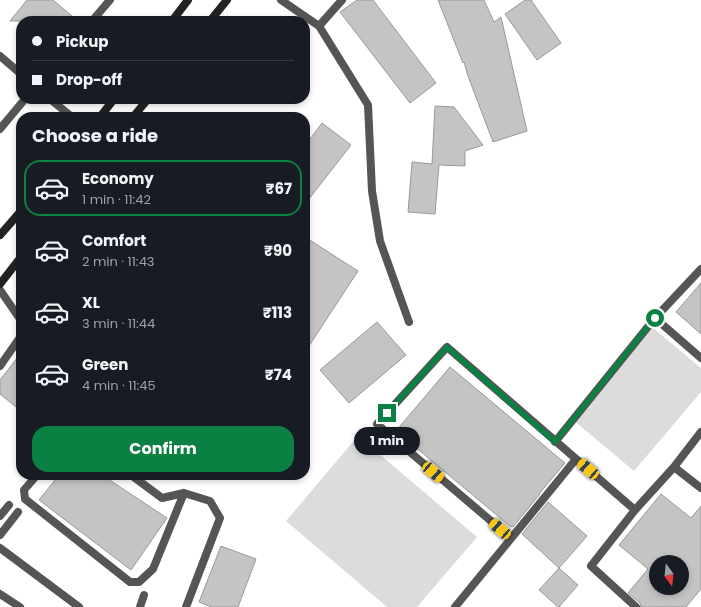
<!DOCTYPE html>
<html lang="en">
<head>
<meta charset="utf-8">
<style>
  :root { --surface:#171b24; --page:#20242c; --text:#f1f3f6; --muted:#9ea1a6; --line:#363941; --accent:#0b8043 }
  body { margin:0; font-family:Poppins,sans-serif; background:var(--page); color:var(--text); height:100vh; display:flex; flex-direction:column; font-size:15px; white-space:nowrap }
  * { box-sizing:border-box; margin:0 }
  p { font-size:13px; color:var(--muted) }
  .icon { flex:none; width:22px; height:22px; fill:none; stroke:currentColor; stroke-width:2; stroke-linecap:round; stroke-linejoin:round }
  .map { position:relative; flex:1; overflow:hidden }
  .panel { position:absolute; left:16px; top:112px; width:294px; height:368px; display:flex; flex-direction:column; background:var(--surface); border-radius:16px; box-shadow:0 2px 6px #0003 }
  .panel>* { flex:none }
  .top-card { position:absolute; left:16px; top:16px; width:294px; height:88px; border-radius:16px; box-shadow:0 2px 6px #0003; display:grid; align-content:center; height:88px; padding:0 16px; background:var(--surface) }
  .needle { width:26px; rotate:165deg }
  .fabs { position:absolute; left:649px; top:555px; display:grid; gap:8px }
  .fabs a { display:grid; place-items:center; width:40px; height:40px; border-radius:50%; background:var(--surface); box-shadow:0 2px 6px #0003; font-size:20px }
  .end { position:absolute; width:18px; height:18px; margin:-9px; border:5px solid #0b8043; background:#fff; box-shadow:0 0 0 2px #fff }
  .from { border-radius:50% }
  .bubble { position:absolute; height:28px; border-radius:14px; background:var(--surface); box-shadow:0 2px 6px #0003; font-size:13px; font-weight:700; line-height:28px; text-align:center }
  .car { position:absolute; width:12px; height:24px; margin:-12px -6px; border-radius:5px; box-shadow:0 0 3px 1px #0007; background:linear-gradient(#f5c518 24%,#345 0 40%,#f5c518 0 76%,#345 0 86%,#f5c518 0) }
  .top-card b { display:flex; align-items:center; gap:14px; height:38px; font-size:15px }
  .top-card b+b { border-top:1px solid var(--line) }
  .top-card i { width:10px; height:10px; background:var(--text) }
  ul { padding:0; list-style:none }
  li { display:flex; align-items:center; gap:12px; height:56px; margin:0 8px 6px; padding:0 8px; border:2px solid transparent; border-radius:16px }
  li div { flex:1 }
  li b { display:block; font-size:15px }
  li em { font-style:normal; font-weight:700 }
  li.current { border-color:var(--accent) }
  li>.icon { width:36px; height:36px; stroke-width:1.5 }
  h2 { padding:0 16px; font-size:18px; line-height:48px }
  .cta { display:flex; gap:8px; margin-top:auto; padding:8px 16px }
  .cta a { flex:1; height:46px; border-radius:16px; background:var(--accent); color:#fff; font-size:16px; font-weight:700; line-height:46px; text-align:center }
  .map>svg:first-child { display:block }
  .green { fill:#dcdcdc }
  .building { fill:#c4c4c4; stroke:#999; fill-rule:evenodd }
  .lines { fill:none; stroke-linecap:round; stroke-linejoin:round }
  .lane { stroke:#555; stroke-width:8 }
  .street { stroke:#555; stroke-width:8 }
  .secondary { stroke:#222; stroke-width:8 }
  .route { stroke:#0b8043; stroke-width:5 }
</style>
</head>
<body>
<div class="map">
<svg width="701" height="607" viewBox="0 0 701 607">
  <rect width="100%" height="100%" fill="#fff"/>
  <path class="green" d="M652 327 701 368V392L634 471 573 420Z
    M358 436 477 537 417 607H387L286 521Z"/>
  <path class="building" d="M27 0H53L78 21H10Z
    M357 0H373L436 83 410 103 340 12Z
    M438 0H484L494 22 501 17 527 131 493 142 468 76 464 62 463 63Z
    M525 0H531L561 43 537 60 505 14Z
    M435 106 454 107 483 145 465 151V166L439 165 435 214 408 212 412 162 432 164Z
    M322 123 351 145 305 204V146Z
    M305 237 358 271 305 352Z
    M701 283V334L676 312Z
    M377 322 406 355 349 403 320 370Z
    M21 353V411L0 394V380Z
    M450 367 565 463 539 494H540L513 527 512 526 511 527 396 431Z
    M59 475H102L167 518 131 570 39 500Z
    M661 494 691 518 701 506V589L686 607H641L640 603 628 593 648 569 619 545ZM656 562H682V588H656Z
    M548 502 587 536 559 568 522 534Z
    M221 546 256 559 238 607H211L199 602Z
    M559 568 578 585 559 607H558L539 590Z"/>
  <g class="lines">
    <path class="lane" d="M92 21 110 0
      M0 129 25 99"/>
    <path class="street" d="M281 0 319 26 368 105 372 191 380 241 409 322
      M319 26 342 0
      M0 56 21 74
      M50 99 72 117
      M701 269 655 318 701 358
      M0 290 20 319 21 332
      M0 366 21 336
      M555 442 655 318
      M674 467 701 488
      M37 475 24 490 25 499 130 582H139L153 569 184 493
      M131 475 162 498 184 493 210 501 220 518 186 607
      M635 510 591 566 636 607
      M0 516 9 505
      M0 535 18 512
      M511 538 377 424 447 347 635 510 674 467 701 432
      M0 548 79 607
      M0 594 20 607
      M140 607 144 595
      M455 607 576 459"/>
    <path class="secondary" d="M172 21 188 0
      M210 21 227 0
      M100 117 114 99
      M133 117 148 99
      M0 235 21 211
      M0 284 21 257"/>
  </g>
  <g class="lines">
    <path class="route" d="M387 413 447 347 555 442 655 318"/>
  </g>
</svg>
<div class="fabs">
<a><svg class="needle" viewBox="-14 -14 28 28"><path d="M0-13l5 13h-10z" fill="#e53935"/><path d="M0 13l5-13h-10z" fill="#9ea1a6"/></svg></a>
</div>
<i class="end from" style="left:655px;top:318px"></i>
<i class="end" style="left:387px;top:413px"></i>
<div class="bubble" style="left:354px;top:427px;width:66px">1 min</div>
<i class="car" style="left:588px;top:469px;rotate:311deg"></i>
<i class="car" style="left:433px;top:472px;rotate:131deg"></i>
<i class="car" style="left:500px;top:529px;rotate:311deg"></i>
<div class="top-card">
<b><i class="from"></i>Pickup</b>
<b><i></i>Drop-off</b>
</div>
<section class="panel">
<h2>Choose a ride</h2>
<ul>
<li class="current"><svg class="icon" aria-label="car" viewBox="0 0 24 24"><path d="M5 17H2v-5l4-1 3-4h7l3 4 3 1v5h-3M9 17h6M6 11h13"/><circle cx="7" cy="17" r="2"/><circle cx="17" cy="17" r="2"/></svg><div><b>Economy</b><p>1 min · 11:42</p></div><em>₹67</em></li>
<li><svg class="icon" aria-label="car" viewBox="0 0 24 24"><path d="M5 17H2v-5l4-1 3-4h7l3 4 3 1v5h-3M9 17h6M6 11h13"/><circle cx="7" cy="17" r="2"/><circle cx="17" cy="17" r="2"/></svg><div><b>Comfort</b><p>2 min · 11:43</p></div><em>₹90</em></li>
<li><svg class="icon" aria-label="car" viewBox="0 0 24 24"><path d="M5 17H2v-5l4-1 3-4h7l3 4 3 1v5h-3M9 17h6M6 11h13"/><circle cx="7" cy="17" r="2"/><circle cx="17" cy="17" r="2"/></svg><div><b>XL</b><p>3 min · 11:44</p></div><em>₹113</em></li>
<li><svg class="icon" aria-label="car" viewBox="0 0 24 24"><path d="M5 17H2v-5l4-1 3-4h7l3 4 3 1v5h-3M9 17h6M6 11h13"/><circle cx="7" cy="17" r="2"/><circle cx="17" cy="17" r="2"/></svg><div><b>Green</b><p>4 min · 11:45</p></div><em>₹74</em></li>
</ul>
<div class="cta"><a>Confirm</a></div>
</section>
</div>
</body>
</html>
